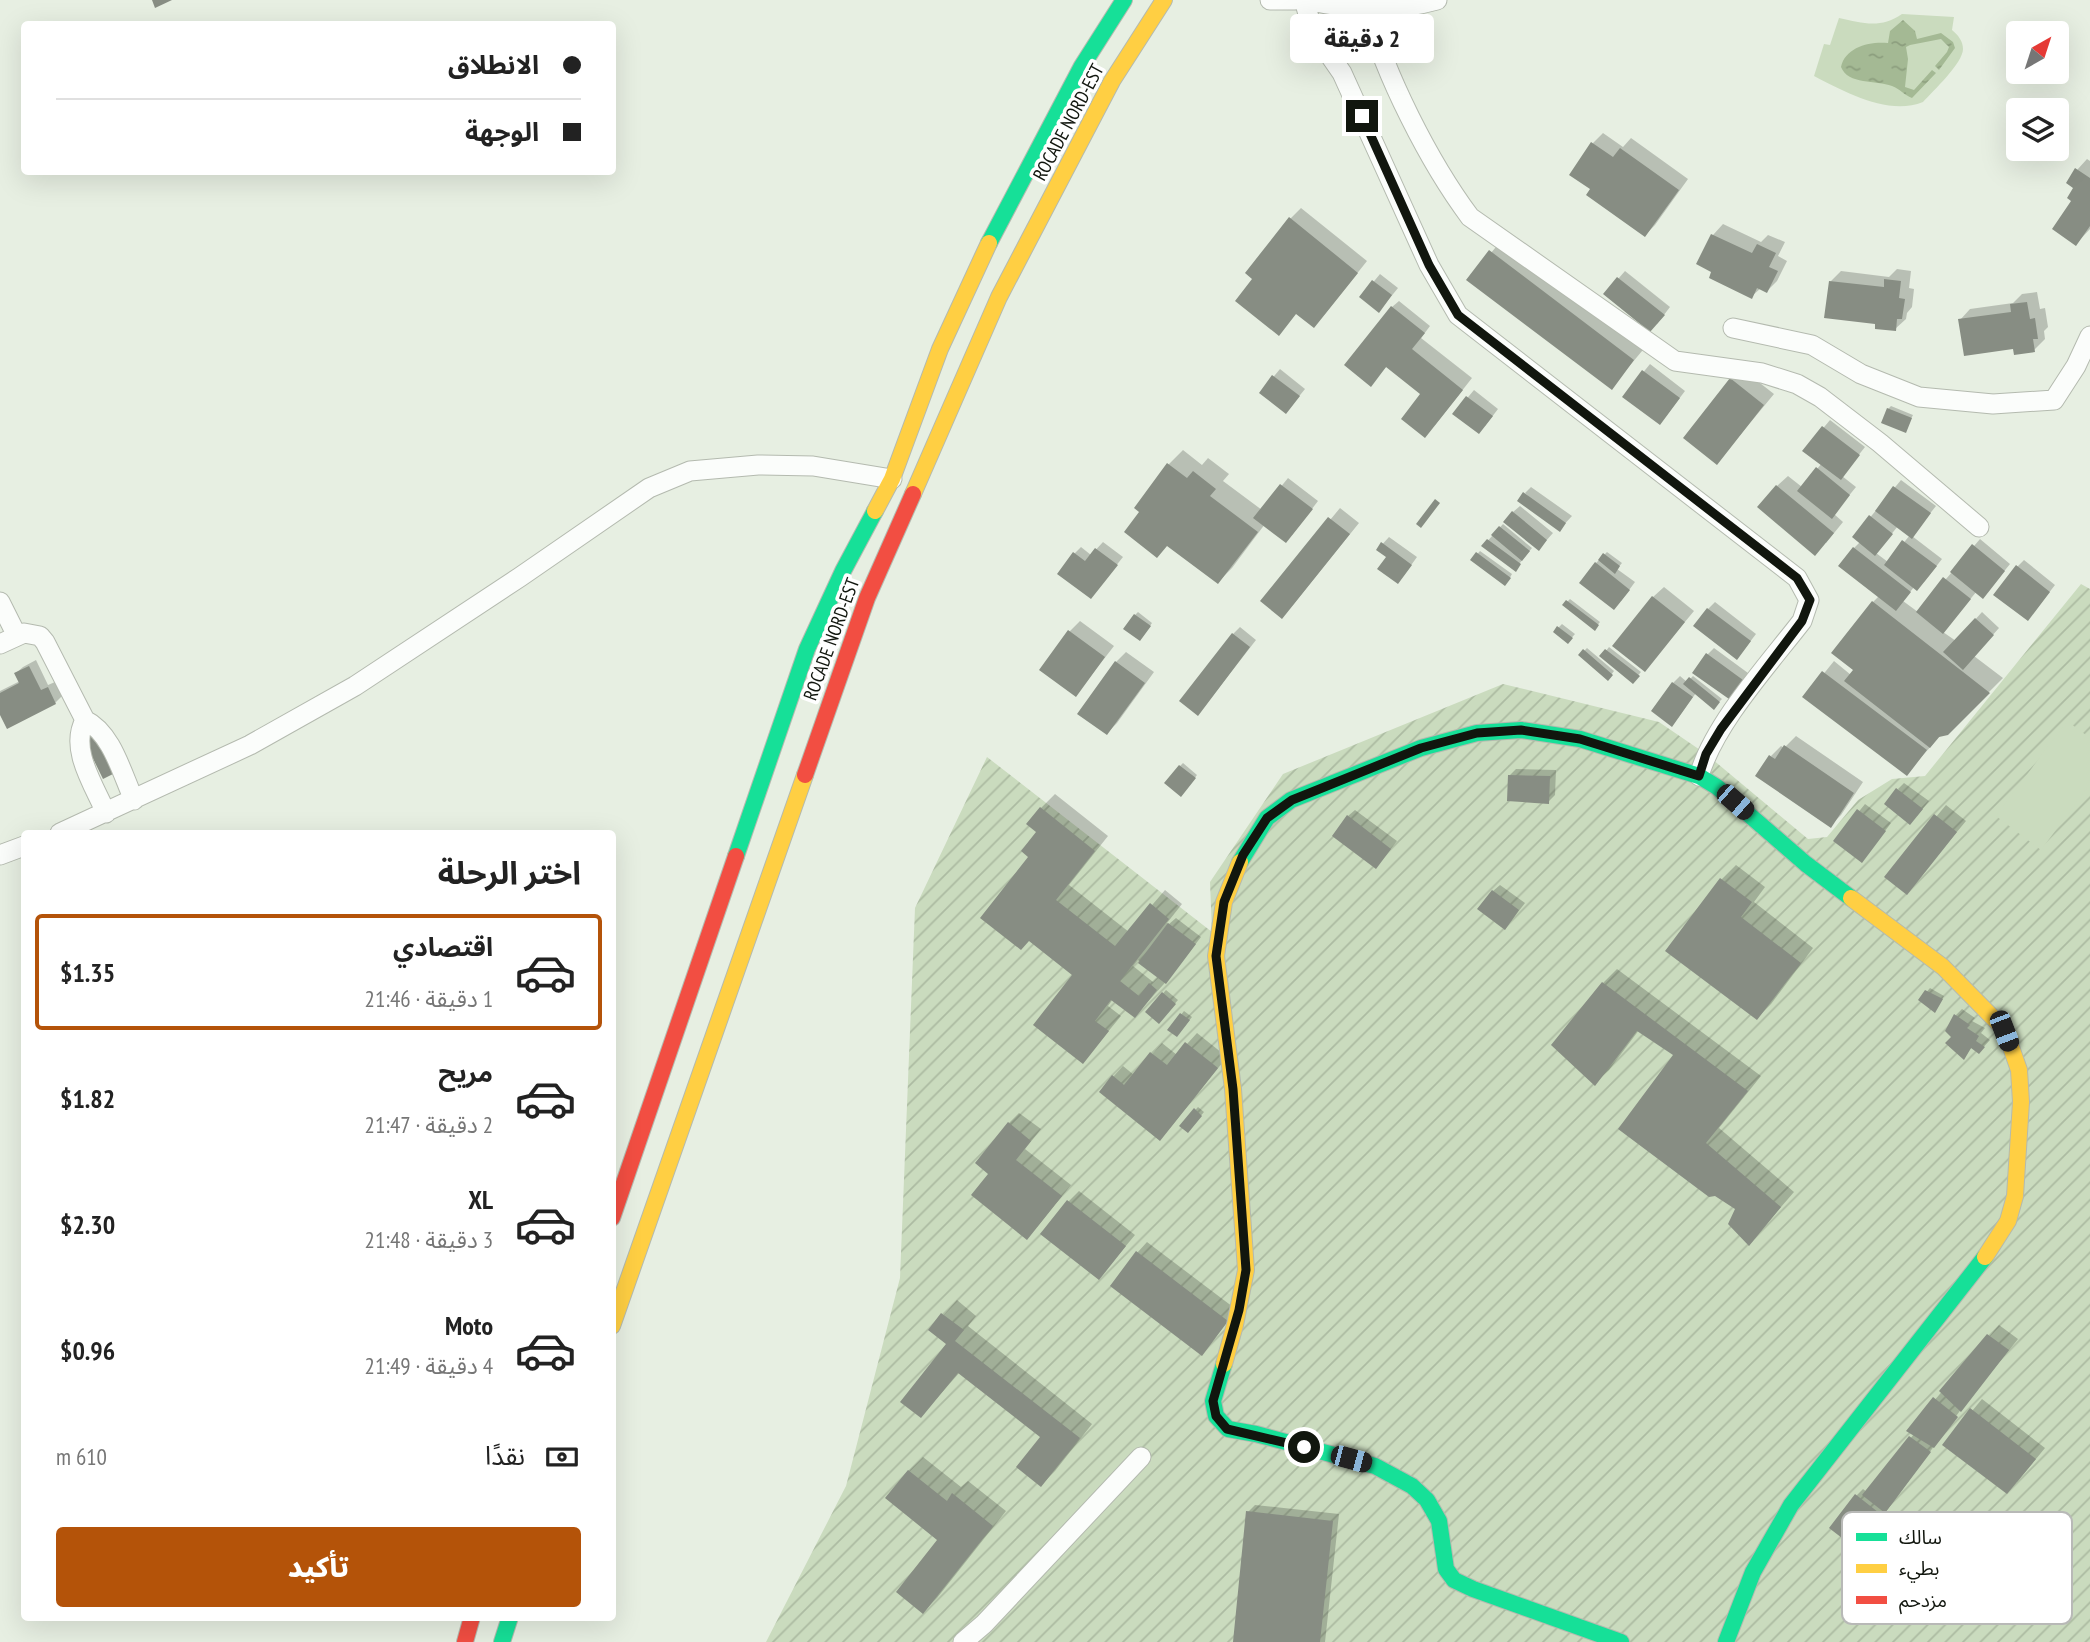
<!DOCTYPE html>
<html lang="ar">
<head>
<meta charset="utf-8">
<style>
  :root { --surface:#fff; --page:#f6f6f6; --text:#222; --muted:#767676; --line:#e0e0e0; --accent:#b45309 }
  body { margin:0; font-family:"PT Sans Narrow","Noto Sans Arabic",sans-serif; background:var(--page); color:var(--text); direction:rtl; height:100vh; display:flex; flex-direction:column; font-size:26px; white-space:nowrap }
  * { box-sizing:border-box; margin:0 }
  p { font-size:23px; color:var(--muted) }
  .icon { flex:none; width:38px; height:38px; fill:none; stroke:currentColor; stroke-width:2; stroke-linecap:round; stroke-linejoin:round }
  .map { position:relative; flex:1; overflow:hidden; direction:ltr }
  .side { position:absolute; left:21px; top:830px; width:595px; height:791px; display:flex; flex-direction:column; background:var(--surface); border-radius:7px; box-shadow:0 7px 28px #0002; direction:rtl }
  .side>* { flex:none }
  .hud { position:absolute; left:21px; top:21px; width:595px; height:154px; border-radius:7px; box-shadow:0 7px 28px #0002; direction:rtl; display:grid; align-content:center; height:154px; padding:0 35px; background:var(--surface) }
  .needle { width:46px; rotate:39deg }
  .tools { position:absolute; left:2006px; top:21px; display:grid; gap:14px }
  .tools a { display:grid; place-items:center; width:63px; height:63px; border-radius:7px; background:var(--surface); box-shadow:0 7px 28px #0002; font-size:35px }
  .end { position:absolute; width:32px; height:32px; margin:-16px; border:9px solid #11160e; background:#fff; box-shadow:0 0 0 4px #fff }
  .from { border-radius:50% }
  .bubble { position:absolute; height:49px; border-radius:7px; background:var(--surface); box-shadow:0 7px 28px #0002; font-size:23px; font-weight:800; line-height:49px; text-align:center; direction:rtl }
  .car { position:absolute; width:21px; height:42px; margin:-21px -10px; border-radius:9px; box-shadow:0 0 5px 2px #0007; background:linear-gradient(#222 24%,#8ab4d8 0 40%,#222 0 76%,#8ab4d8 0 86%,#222 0) }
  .hud b { display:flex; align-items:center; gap:24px; height:66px; font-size:26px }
  .hud b+b { border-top:2px solid var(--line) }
  .hud i { width:18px; height:18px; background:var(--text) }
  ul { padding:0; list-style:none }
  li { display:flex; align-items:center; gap:21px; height:116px; margin:0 14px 10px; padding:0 21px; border:4px solid transparent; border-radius:7px }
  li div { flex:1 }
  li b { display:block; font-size:26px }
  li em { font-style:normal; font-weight:800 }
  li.on { border-color:var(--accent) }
  li>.icon { width:63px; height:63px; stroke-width:1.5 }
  h2 { padding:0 35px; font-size:32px; line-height:84px }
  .pay { display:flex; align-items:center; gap:18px; height:77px; padding:0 35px; font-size:26px }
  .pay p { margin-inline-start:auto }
  .button { display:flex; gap:14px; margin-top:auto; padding:14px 35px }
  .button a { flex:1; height:80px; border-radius:7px; background:var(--accent); color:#fff; font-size:28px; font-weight:800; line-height:80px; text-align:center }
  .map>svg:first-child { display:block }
  .garden { fill:url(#garden-furrows) }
  .pitch { fill:#cadbbe }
  .water { fill:url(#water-ripples) }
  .shadow { fill:#0003; fill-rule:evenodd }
  .building { fill:#878d83 }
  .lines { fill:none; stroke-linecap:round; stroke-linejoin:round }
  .street-casing { stroke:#b4baaf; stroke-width:21 }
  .fast-casing { stroke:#b4baaf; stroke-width:18 }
  .slow-casing { stroke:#b4baaf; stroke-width:18 }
  .jam-casing { stroke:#b4baaf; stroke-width:18 }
  .street { stroke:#fbfdfb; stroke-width:19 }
  .fast { stroke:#16e098; stroke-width:16 }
  .slow { stroke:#ffcf43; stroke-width:16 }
  .jam { stroke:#f24e42; stroke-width:16 }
  .route { stroke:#11160e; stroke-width:9 }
  .labels { text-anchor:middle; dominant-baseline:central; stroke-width:7; stroke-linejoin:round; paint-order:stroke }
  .street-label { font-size:19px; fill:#11160e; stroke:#fff }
  .key { fill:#fff; stroke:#b8b9b7; stroke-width:2 }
  .key-label { font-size:19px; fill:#11160e }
</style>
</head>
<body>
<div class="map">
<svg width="2090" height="1642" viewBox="0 0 2090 1642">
  <defs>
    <pattern id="garden-furrows" width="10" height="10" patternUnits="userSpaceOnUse" patternTransform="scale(1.75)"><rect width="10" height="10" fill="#cadbbe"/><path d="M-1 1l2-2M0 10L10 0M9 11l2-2" fill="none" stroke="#acbba2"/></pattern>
    <pattern id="water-ripples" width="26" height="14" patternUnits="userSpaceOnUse" patternTransform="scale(1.75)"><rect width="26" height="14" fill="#a4b994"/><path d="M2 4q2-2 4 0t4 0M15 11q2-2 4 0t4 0" fill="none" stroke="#8c9e7e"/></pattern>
  </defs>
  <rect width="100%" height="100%" fill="#e7efe2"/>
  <path class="garden" d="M2081 584 2090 589V1642H766L846 1486 900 1278 915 908 987 757 1212 932 1210 882 1283 774 1503 684 1659 722 1706 754 1808 839 1827 837 1858 800 1892 779 1925 776Z"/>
  <path class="pitch" d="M1902 14 1954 17 1952 30C1958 35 1963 41 1963 49 1963 63 1933 91 1923 102 1888 116 1845 92 1814 76L1824 44 1830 45 1839 18C1863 23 1880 29 1902 14Z
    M2067 721 2090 738V784L2041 850 1996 816Z"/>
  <path class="water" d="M1903 20 1915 31 1917 39 1941 33 1953 42 1955 48 1939 70 1935 66 1947 52 1949 47 1941 39 1910 45 1906 47 1908 59 1905 87 1914 90 1932 70 1936 73 1912 98C1904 95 1900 89 1892 86 1876 80 1848 85 1841 67 1845 47 1870 41 1888 43L1890 31Z"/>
  <path class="shadow" d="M1603 133 1623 147 1631 138 1688 179 1655 225 1645 235 1592 189 1593 143Z
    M2087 159 2090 161V229L2076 244 2074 201 2077 170Z
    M1301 208 1367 261 1324 315 1297 312 1285 327 1255 279 1290 219Z
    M1723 224 1761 242 1768 235 1785 242 1778 256 1787 261 1777 281 1767 291 1761 288 1752 296 1714 271 1699 264 1713 235Z
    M1504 237 1647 345 1612 387 1469 280Z
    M1897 269 1911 271 1909 288 1914 289 1912 307 1907 313 1906 319 1895 329 1877 322 1830 282 1841 271 1889 277Z
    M1625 271 1670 307 1657 324 1605 294Z
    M1380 274 1398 288 1385 304 1361 297Z
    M2037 292 2040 309 2045 308 2048 327 2044 331 2045 339 2034 350 2015 347 1960 320 1970 309 2013 303 2022 294Z
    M1399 301 1430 326 1421 338 1472 378 1435 425 1422 394 1387 366 1371 384 1392 307Z
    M1650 364 1685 391 1666 416 1624 396Z
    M1280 369 1305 389 1292 405 1261 392Z
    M1742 369 1774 394 1717 463 1732 379Z
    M1474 390 1498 409 1485 426 1454 414Z
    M1891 406 1913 415 1905 431 1888 409Z
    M1830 420 1865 447 1842 476 1856 487 1834 514 1843 522 1826 543 1777 486 1788 476 1802 487 1822 463 1805 450Z
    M1183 450 1202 465 1208 458 1229 474 1223 481 1262 510 1288 478 1318 501 1292 535 1265 524 1232 568 1218 582 1136 508 1169 464Z
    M1901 480 1936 506 1912 536 1942 559 1924 582 1914 587 1903 601 1918 612 1980 539 2010 564 1989 590 1977 591 1943 632 1956 641 1982 612 1999 628 1974 656 2003 678 1948 733 1942 734 1906 774 1805 697 1834 661 1851 675 1855 670 1873 602 1879 596 1854 548 1860 542 1854 537ZM1898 526 1910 535 1888 562 1876 553Z
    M1531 487 1572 516 1560 529 1525 493Z
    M1520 506 1553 533 1545 542 1513 512Z
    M1340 508 1359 523 1292 606 1263 601Z
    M1503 524 1532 548 1515 569 1483 546Z
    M1389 537 1417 557 1404 575 1388 557 1378 549Z
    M1103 542 1123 557 1091 597 1074 554 1081 547 1091 555Z
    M1480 551 1512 574 1508 581 1473 559Z
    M1607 552 1622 563 1617 569 1635 582 1621 601 1596 563Z
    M2024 560 2055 585 2034 612 2017 567Z
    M1664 587 1694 611 1645 670 1653 597Z
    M1570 599 1600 622 1594 629 1564 605Z
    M1715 602 1756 634 1743 651 1708 609Z
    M1138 612 1152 623 1143 636 1135 615Z
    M1080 621 1114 646 1076 695 1069 632Z
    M1562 624 1575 634 1568 642 1555 631Z
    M1240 627 1256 640 1204 707 1233 634Z
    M1609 647 1641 672 1633 681 1602 656Z
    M1587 648 1614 671 1608 679 1580 655Z
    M1714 648 1748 673 1735 690 1707 655Z
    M1126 652 1154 672 1117 723 1107 733 1116 662Z
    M36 660 48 685 55 682 62 696 55 703 0 711V691L20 681 16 673 23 667Z
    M1680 676 1687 682 1693 676 1722 699 1714 707 1696 693 1678 718 1673 683Z
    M1796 736 1863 782 1841 815 1830 826 1771 756 1781 746 1784 748Z
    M1183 763 1197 775 1184 792 1180 766Z
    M1516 769 1556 770 1555 795 1548 802 1510 775Z
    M1904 783 1929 801 1917 816 1898 789Z
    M1055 794 1108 836 1069 885 1129 932 1165 890 1182 904 1167 923 1169 924 1176 918 1201 937 1172 975 1135 1016 1113 999 1108 1006 1121 1016 1083 1062 1075 975 1031 857 1039 832 1041 808ZM1138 960 1159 976 1153 982 1133 966Z
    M1865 804 1891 823 1868 854 1836 840Z
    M1946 805 1966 821 1907 892 1887 876Z
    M1355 810 1397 841 1382 860 1348 816Z
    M1736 865 1765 887 1754 902 1813 948 1771 1004 1757 1018 1667 951 1722 879Z
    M1500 885 1525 903 1511 921 1493 891Z
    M1617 969 1761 1076 1719 1128 1794 1192 1749 1244 1737 1208 1716 1194 1675 1055 1639 1030 1609 1070 1595 1083 1603 983Z
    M1930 988 1944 996 1937 1008 1920 1000Z
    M1166 990 1178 1000 1159 1022 1147 1012Z
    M1962 1009 1975 1018 1972 1021 1985 1028 1981 1033 1990 1040 1979 1052 1972 1047 1964 1057 1954 1037 1956 1015Z
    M1184 1011 1192 1017 1180 1032 1170 1029Z
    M1197 1033 1227 1057 1170 1128 1113 1077 1123 1066 1134 1075 1162 1043 1177 1055Z
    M1198 1107 1204 1112 1188 1131 1182 1125Z
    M1019 1113 1041 1129 1025 1149 1071 1185 1037 1227 990 1174 1009 1123Z
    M1079 1191 1135 1235 1099 1278 1068 1202Z
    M1147 1242 1237 1310 1202 1354 1137 1253Z
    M957 1300 976 1316 968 1326 1092 1424 1055 1471 1041 1485 1042 1437 960 1372 921 1416 949 1343 931 1329Z
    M1999 1325 2018 1339 1962 1408 1888 1509 1861 1540 1856 1496 1863 1489 1867 1492 1914 1434 1909 1430Z
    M1982 1399 2045 1448 2017 1482 1944 1445Z
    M923 1457 961 1487 968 1481 1006 1511 937 1598 923 1612 940 1540 909 1471Z
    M1255 1505 1339 1514 1325 1642H1234L1248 1512Z"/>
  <path class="building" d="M152 0H172L155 8Z
    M1591 142 1613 157 1620 148 1679 190 1645 237 1586 195 1590 189 1569 175Z
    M2075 168 2090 178V226L2076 246 2052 229 2071 201 2067 198 2073 188 2066 183Z
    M1289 217 1358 273 1314 328 1296 314 1279 336 1235 301 1252 279 1245 273Z
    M1711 234 1752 253 1757 244 1776 253 1769 267 1778 271 1767 293 1757 288 1752 299 1709 278 1711 272 1696 264Z
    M1489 250 1634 360 1612 390 1466 280Z
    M1617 277 1665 315 1650 332 1603 294Z
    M1884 279 1901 281 1899 298 1905 299 1902 319H1897L1896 331 1875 329V324L1824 318 1829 281 1884 287Z
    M1372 280 1392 295 1379 313 1359 297Z
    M2027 302 2030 319 2035 318 2038 339H2033L2035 352 2014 355 2013 349 1964 356 1958 319 2011 312 2010 304Z
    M1391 306 1425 333 1412 349 1463 390 1425 438 1401 419 1420 394 1386 367 1371 387 1344 365Z
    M1642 370 1680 398 1660 425 1622 397Z
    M1272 375 1300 396 1286 414 1259 393Z
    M1730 378 1764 405 1717 465 1683 438Z
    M1466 396 1493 416 1479 434 1452 414Z
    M1887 408 1912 418 1906 433 1881 423Z
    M1822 426 1860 455 1841 480 1802 451Z
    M1167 463 1187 478 1193 471 1216 489 1210 496 1258 532 1218 584 1167 546 1157 558 1124 532 1139 512 1134 508Z
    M1816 467 1850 495 1832 519 1797 491Z
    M1280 484 1313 509 1286 543 1253 518Z
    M1776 485 1834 533 1815 556 1757 507Z
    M1893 486 1931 513 1912 539 1875 511Z
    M1523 492 1566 523 1560 532 1517 501Z
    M1435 499 1440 503 1421 528 1416 524Z
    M1512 511 1547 540 1539 551 1503 522Z
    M1869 515 1893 534 1875 556 1852 537Z
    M1328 517 1350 534 1282 619 1260 601Z
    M1499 526 1530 551 1522 561 1491 535Z
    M1487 539 1521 564 1516 572 1481 546Z
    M1902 540 1937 566 1917 591 1884 565Z
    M1381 542 1412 565 1398 584 1377 569 1386 557 1376 550Z
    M1972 544 2005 571 1983 599 1950 572Z
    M1853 547 1911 592 1896 611 1838 566Z
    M1095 548 1118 565 1091 599 1057 574 1073 552 1085 561Z
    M1476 552 1511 578 1505 586 1470 560Z
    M1603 553 1620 566 1615 574 1598 560Z
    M1595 562 1630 590 1614 610 1579 583Z
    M2016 565 2050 592 2028 621 1993 595Z
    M1943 577 1971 599 1943 634 1916 612Z
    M1652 596 1685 622 1645 672 1612 646Z
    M1566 600 1599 625 1595 631 1562 605Z
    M1872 601 1990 693 1948 735 1939 737 1930 748 1844 681 1853 670 1831 653Z
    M1707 608 1751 641 1737 660 1693 626Z
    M1134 614 1151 626 1140 641 1123 629Z
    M1975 618 1994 635 1963 670 1943 652Z
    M1557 626 1573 638 1568 644 1553 632Z
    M1068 630 1105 657 1076 697 1039 670Z
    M1232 633 1250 647 1198 716 1179 701Z
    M1583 649 1613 675 1608 681 1578 655Z
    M1605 649 1640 676 1633 684 1599 656Z
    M1706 653 1743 680 1729 699 1692 673Z
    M1115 661 1145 683 1107 735 1077 714Z
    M29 666 41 690 48 687 56 704 7 729 0 715V693L19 683 14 673Z
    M1822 671 1927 750 1907 776 1802 697Z
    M1689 677 1720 702 1714 710 1683 684Z
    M1672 682 1693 697 1672 727 1651 711Z
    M96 729 117 772 103 779 82 736Z
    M1784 745 1854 793 1831 828 1755 776 1769 755 1775 759Z
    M1179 765 1196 778 1181 797 1164 783Z
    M1508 775 1550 776 1549 804 1507 801Z
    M1896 788 1923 809 1910 825 1884 804Z
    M1040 807 1095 851 1056 900 1115 946 1150 903 1169 919 1120 981 1139 996 1149 983 1157 990 1135 1018 1111 1000 1095 1021 1109 1031 1083 1064 1033 1025 1072 975 1029 941 1021 950 980 918 1028 857 1021 851 1036 832 1026 824Z
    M1857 809 1886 831 1862 863 1833 841Z
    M1934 814 1957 832 1907 895 1884 877Z
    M1347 815 1391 849 1376 869 1332 836Z
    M1720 878 1752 902 1741 917 1801 963 1757 1020 1665 951Z
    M1492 890 1519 910 1505 930 1477 909Z
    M1168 923 1196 944 1166 984 1138 963Z
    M1602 982 1748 1091 1706 1143 1781 1207 1749 1246 1728 1224 1735 1209 1715 1196 1709 1197 1618 1129 1673 1055 1637 1031 1595 1086 1551 1045Z
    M1925 990 1943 999 1935 1013 1918 1000Z
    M1162 992 1176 1004 1159 1024 1145 1012Z
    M1180 1013 1190 1020 1177 1037 1167 1030Z
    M1954 1014 1970 1025 1967 1028 1979 1036 1976 1041 1985 1047 1979 1054 1971 1048 1964 1060 1945 1043 1951 1037 1945 1031Z
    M1185 1042 1218 1068 1160 1141 1099 1092 1112 1075 1124 1085 1150 1052 1167 1065Z
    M1194 1108 1202 1116 1188 1133 1179 1126Z
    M1008 1122 1031 1141 1016 1160 1062 1196 1027 1240 971 1195 988 1174 975 1163Z
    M1067 1200 1126 1246 1099 1280 1040 1234Z
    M1136 1251 1228 1321 1202 1356 1110 1286Z
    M941 1313 964 1330 955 1341 1080 1438 1041 1487 1016 1467 1040 1437 958 1373 921 1418 900 1402 946 1344 928 1330Z
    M1987 1334 2009 1350 1961 1412 1939 1391Z
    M1933 1397 1958 1417 1934 1448 1906 1431Z
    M1970 1408 2036 1459 2007 1494 1942 1445Z
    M1909 1436 1931 1452 1885 1513 1862 1495Z
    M908 1470 947 1501 952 1493 993 1526 923 1614 896 1592 937 1540 885 1498Z
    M1855 1494 1883 1516 1855 1548 1829 1528Z
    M1246 1511 1333 1521 1320 1642H1233Z"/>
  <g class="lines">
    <g class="street-casing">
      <path id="street" d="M1270 0H1295
        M1304 0 1313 31 1342 73 1429 265 1458 315 1797 578 1809 600 1802 621C1768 665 1714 724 1699 776
        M1306 0C1353 10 1390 13 1437 0
        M1367 9C1385 75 1429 162 1470 217L1675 361 1762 373 1797 384 1820 397 1880 443 1979 527
        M1733 328 1812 345 1861 374 1919 397 1993 404 2054 400 2076 366 2090 336
        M0 602 17 636
        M0 644 24 633 40 636 45 642 85 720C112 733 122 774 134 800
        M85 720C69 749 94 785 106 813
        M60 833 250 745 355 686 520 577 649 488 690 471 758 465 813 466 892 479
        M0 855 24 846
        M963 1642 984 1624 1141 1457"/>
    </g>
    <g class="fast-casing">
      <path id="fast" d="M989 243 1082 66 1124 0
        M736 856 807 649 843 571 875 511
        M1240 862 1267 818 1291 800 1421 748 1477 733 1521 730 1580 739 1699 776 1717 787 1806 864 1851 898
        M1224 1364 1213 1401 1216 1416 1228 1429 1256 1434 1375 1466 1412 1486 1427 1500 1439 1521 1446 1569 1454 1580 1473 1589 1621 1642
        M502 1642 510 1617
        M1726 1642 1753 1572 1791 1505 1985 1257"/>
    </g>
    <g class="slow-casing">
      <path id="slow" d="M913 494 999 297 1112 81 1164 0
        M875 511 892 479 940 349 989 243
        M1851 898 1943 967 2005 1030 2019 1070 2021 1102 2015 1196 2008 1221 1985 1257
        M612 1326 805 775
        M1224 1364 1235 1325 1246 1270 1233 1089 1216 956 1224 902 1240 862"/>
    </g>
    <g class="jam-casing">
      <path id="jam" d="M805 775 867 598 913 494
        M612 1218 736 856
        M465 1642 472 1617"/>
    </g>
    <use href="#street" class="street"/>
    <use href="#fast" class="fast"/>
    <use href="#slow" class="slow"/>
    <use href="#jam" class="jam"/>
  </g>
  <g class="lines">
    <path class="route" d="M1304 1447 1227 1429 1216 1416 1213 1401 1239 1310 1246 1270 1233 1089 1216 956 1224 902 1243 855 1267 818 1292 800 1317 790 1421 748 1477 733 1521 730 1580 739 1699 776 1706 754 1721 729 1802 621 1810 600 1797 578 1458 315 1429 265 1362 116"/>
  </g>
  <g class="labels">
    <g class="street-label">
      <text transform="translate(1068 122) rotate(-62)">ROCADE NORD-EST</text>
      <text transform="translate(831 639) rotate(-70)">ROCADE NORD-EST</text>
    </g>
  </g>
  <rect x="1842" y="1512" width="230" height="112" rx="10" class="key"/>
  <rect x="1856" y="1533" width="31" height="8" fill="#16e098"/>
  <rect x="1856" y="1564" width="31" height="9" fill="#ffcf43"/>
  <rect x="1856" y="1596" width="31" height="8" fill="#f24e42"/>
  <g class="key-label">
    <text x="1899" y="1544">سالك</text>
    <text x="1899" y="1575">بطيء</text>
    <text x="1899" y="1607">مزدحم</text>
  </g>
</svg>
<div class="tools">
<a><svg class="needle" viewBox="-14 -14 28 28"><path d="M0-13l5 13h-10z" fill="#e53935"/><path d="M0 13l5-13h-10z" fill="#767676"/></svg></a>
<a><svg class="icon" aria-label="layers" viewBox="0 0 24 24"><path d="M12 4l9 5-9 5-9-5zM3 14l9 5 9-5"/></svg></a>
</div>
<i class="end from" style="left:1304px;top:1447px"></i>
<i class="end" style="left:1362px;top:116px"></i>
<div class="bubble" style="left:1290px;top:14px;width:144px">2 دقيقة</div>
<i class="car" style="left:1735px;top:802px;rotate:131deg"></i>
<i class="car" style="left:2004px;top:1031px;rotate:159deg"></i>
<i class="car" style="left:1351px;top:1459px;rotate:105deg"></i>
<div class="hud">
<b><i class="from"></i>الانطلاق</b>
<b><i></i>الوجهة</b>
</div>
<section class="side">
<h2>اختر الرحلة</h2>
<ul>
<li class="on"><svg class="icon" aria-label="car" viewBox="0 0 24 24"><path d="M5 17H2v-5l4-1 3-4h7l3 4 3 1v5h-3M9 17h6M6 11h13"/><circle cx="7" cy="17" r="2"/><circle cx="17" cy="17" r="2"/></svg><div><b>اقتصادي</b><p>1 دقيقة · 21:46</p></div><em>$1.35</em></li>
<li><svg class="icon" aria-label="car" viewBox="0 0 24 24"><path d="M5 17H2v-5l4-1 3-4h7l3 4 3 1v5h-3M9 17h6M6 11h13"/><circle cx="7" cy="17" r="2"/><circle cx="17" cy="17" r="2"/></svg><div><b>مريح</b><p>2 دقيقة · 21:47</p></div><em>$1.82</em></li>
<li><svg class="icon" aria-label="car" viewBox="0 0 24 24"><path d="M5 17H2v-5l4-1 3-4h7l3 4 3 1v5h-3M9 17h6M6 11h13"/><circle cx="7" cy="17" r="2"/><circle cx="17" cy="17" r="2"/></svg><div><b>XL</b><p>3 دقيقة · 21:48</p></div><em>$2.30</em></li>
<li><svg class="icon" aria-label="car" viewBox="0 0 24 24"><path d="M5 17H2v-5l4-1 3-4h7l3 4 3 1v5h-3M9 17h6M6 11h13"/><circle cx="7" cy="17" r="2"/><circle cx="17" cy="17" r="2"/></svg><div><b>Moto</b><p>4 دقيقة · 21:49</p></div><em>$0.96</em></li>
</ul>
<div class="pay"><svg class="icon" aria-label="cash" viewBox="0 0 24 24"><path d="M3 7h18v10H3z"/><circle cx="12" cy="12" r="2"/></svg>نقدًا<p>610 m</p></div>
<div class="button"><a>تأكيد</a></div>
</section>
</div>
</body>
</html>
